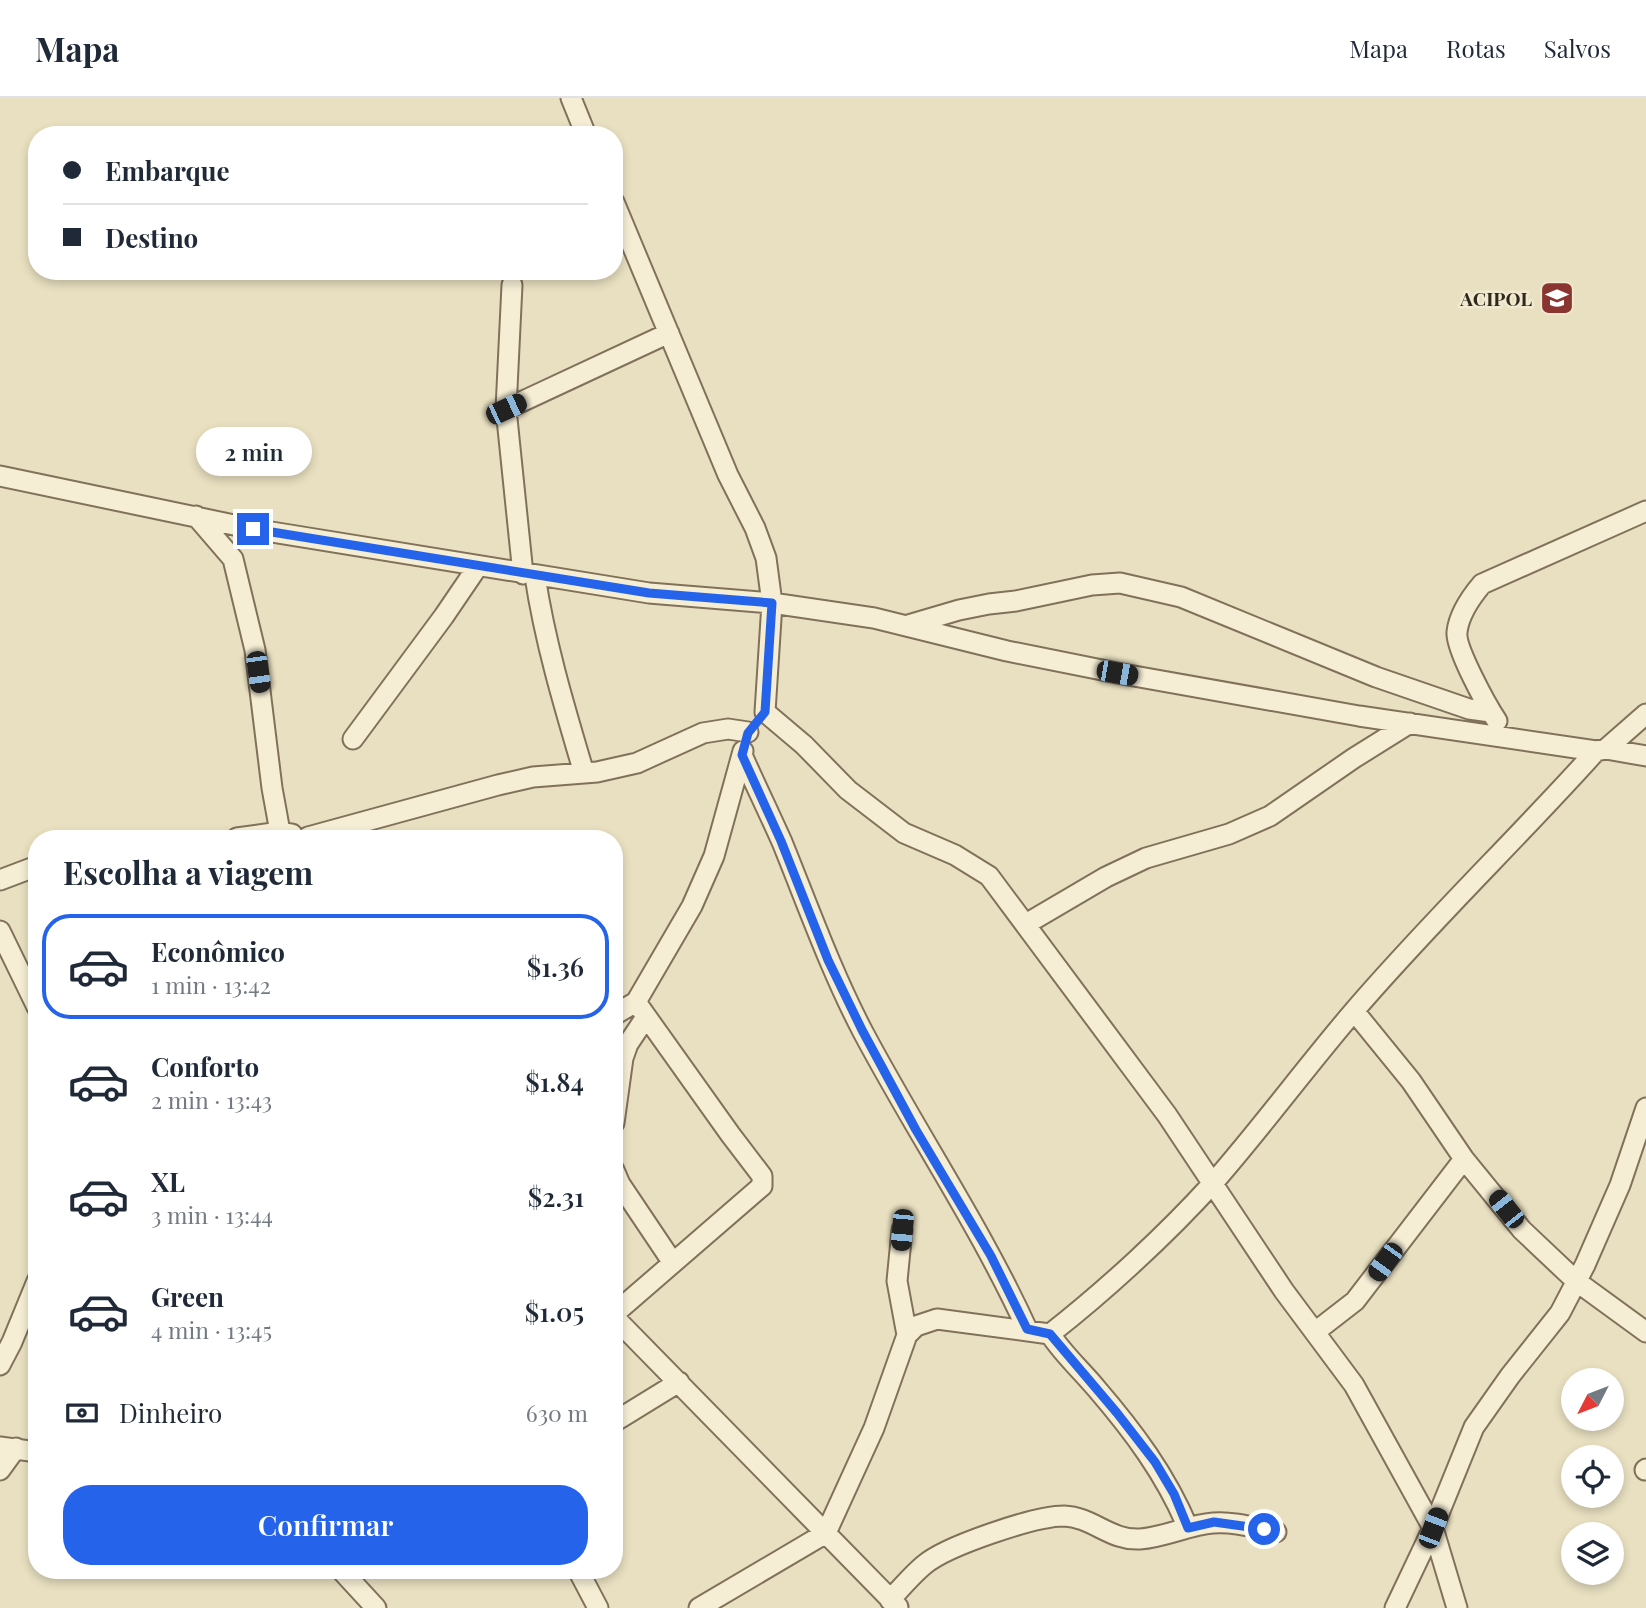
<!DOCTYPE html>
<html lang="pt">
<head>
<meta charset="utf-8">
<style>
  :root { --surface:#fff; --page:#f6f6f7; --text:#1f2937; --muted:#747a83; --line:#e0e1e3; --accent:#2563eb }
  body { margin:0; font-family:"Playfair Display",serif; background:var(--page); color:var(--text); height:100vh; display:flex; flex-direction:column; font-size:26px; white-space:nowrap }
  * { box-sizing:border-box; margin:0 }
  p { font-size:23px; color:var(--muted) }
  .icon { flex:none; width:38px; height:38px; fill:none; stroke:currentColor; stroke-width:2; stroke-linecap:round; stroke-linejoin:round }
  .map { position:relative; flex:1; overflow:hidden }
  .details { position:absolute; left:28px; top:732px; width:595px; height:749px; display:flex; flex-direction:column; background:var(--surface); border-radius:28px; box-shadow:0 4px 10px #0003 }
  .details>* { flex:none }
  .guide { position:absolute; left:28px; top:28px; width:595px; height:154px; border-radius:28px; box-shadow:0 4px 10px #0003; display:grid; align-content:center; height:154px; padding:0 35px; background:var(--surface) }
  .needle { width:46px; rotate:228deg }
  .fabs { position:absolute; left:1561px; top:1270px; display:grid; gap:14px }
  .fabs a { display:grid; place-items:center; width:63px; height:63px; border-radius:50%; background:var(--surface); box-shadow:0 4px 10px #0003; font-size:35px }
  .end { position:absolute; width:32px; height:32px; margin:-16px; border:9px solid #2563eb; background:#fff; box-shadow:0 0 0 4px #fff }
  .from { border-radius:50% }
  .bubble { position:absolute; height:49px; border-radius:24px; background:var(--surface); box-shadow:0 4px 10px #0003; font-size:23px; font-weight:600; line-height:49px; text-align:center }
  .car { position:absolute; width:21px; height:42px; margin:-21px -10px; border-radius:9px; box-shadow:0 0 5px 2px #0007; background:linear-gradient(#222 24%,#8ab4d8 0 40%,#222 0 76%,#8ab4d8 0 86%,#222 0) }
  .guide b { display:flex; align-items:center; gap:24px; height:66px; font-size:26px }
  .guide b+b { border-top:2px solid var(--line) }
  .guide i { width:18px; height:18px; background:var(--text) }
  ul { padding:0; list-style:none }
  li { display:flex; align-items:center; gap:21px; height:105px; margin:0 14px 10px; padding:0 21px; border:4px solid transparent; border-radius:28px }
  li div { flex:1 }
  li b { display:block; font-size:26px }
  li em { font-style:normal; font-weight:600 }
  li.current { border-color:var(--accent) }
  li>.icon { width:63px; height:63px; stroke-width:1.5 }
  h2 { padding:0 35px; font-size:32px; line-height:84px }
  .pay { display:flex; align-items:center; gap:18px; height:77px; padding:0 35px; font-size:26px }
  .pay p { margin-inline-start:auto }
  .button { display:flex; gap:14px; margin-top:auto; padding:14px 35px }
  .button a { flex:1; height:80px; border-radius:28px; background:var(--accent); color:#fff; font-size:28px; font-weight:600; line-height:80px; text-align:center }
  header { display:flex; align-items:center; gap:42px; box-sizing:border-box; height:98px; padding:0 35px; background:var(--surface); border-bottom:2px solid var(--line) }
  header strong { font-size:33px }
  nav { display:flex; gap:38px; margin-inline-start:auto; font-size:24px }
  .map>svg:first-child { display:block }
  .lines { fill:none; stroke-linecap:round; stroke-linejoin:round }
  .street-casing { stroke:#81715b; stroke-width:23 }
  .street { stroke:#f5edd4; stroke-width:19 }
  .route { stroke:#2563eb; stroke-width:9 }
  .labels { text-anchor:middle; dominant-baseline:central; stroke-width:5; stroke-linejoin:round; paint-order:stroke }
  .poi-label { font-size:19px; font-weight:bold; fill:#32291d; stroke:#f2ead0; text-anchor:end }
</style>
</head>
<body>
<header>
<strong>Mapa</strong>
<nav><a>Mapa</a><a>Rotas</a><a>Salvos</a></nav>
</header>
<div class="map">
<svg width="1646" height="1510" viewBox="0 0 1646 1510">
  <rect width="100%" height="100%" fill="#e9e0c1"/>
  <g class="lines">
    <g class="street-casing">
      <path id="street" d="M571 0 586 37
        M614 104 728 377 755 430 766 460 772 505 765 614 804 647 848 692 904 735 955 757 989 778 1167 1017 1284 1193 1354 1287 1433 1430 1457 1510
        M512 187 506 311 523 476
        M506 311 669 235
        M0 378 253 431 649 495 772 505 874 520 1007 553 1117 575 1359 618 1596 653 1606 651 1646 658
        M196 418 233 461 255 552 272 690 280 734
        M535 478C545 545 565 611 584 675
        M908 527 959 512 989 506 1016 503 1092 487 1120 485 1181 499 1376 579 1469 611 1491 614
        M1497 623C1487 608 1455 550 1457 534 1459 516 1471 499 1482 486L1646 413
        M353 641 444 518 478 468
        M1606 651 1646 616
        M742 657C755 686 769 715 782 744 808 808 831 873 863 934 916 1034 980 1128 1027 1231
        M308 739 498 687 533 679 597 674 637 665 703 635 728 631 748 634
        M237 740 280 734 292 736
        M0 782 37 768
        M1026 826 1106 779 1146 760 1229 736 1270 718 1354 660 1410 625
        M0 833 37 909
        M1354 913 1411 983 1464 1061 1522 1132 1576 1183 1646 1234
        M614 917 636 904 692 808 714 758 743 653
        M614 1025 623 960 628 946 646 919
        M614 1072 620 1086 673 1165
        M614 1216 762 1088V1078L730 1036 636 904
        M614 1219 898 1509
        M1315 1234 1355 1203 1464 1061
        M1050 1236C1063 1256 1081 1272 1096 1290 1133 1333 1166 1377 1188 1430
        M907 1237 916 1228 937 1221 1050 1236C1105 1193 1166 1137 1213 1085 1262 1029 1306 969 1354 913 1431 823 1517 741 1596 653
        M0 1267 12 1244 37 1183
        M614 1324 679 1284
        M0 1349 37 1354
        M0 1372 16 1350
        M1645 1372 1646 1371
        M341 1472 376 1510
        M578 1472 598 1510
        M890 1502C901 1490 912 1477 924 1467 946 1448 1035 1418 1064 1418 1093 1419 1110 1443 1140 1441 1166 1439 1188 1427 1213 1425 1233 1423 1256 1430 1276 1434
        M699 1510 826 1435 874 1330 907 1237 897 1183 902 1132
        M1395 1510 1433 1430 1474 1329 1510 1278 1560 1215 1585 1167 1620 1087 1646 1010"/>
    </g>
    <use href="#street" class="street"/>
  </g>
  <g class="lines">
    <path class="route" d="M253 431 649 495 772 505 765 614 748 635 742 657 781 743 828 862 862 932 916 1032 991 1158 1027 1231 1050 1236 1117 1315 1155 1364 1174 1396 1188 1430 1214 1424 1264 1431"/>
  </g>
  <defs>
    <g id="university-square" transform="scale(1.75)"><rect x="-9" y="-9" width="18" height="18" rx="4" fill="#8b3530" stroke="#f2ead0"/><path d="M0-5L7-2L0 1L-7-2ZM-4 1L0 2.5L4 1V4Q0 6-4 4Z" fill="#fff"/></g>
  </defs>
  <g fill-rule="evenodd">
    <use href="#university-square" x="1557" y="200"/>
  </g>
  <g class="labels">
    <g class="poi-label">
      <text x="1532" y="200">ACIPOL</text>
    </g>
  </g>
</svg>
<div class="fabs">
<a><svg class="needle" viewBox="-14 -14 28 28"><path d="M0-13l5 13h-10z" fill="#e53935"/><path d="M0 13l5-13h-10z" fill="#747a83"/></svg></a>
<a><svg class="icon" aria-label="locate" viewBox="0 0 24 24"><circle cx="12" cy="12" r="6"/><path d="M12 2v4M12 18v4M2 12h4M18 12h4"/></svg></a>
<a><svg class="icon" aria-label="layers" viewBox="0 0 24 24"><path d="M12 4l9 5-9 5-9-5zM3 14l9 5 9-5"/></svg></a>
</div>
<i class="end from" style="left:1264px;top:1431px"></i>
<i class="end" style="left:253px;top:431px"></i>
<div class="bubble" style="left:196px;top:329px;width:116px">2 min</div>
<i class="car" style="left:506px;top:311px;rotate:65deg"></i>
<i class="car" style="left:258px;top:574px;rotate:172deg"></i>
<i class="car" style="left:1117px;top:575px;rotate:100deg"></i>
<i class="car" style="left:1506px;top:1111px;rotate:322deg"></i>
<i class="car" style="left:902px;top:1132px;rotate:185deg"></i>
<i class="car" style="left:1385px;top:1164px;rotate:216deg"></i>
<i class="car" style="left:1433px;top:1430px;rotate:21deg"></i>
<div class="guide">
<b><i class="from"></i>Embarque</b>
<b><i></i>Destino</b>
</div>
<section class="details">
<h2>Escolha a viagem</h2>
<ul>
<li class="current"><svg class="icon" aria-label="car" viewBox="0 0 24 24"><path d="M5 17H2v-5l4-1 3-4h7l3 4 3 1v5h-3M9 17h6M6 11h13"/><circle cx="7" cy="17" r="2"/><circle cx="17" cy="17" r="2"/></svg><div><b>Econômico</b><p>1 min · 13:42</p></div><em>$1.36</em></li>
<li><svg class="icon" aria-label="car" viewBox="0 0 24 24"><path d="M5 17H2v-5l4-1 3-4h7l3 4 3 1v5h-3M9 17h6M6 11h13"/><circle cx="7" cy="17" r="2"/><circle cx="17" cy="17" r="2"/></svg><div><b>Conforto</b><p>2 min · 13:43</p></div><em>$1.84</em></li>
<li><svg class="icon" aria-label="car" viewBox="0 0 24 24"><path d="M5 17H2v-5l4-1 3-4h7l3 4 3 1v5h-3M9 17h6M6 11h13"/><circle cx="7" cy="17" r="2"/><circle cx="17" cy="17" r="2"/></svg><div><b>XL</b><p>3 min · 13:44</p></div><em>$2.31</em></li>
<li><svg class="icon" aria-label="car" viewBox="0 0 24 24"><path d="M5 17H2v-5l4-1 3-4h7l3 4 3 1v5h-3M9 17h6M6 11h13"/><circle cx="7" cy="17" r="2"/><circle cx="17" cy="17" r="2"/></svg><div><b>Green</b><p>4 min · 13:45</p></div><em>$1.05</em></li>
</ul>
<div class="pay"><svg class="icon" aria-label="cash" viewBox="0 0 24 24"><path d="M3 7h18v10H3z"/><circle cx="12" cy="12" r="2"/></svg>Dinheiro<p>630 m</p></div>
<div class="button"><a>Confirmar</a></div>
</section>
</div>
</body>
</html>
